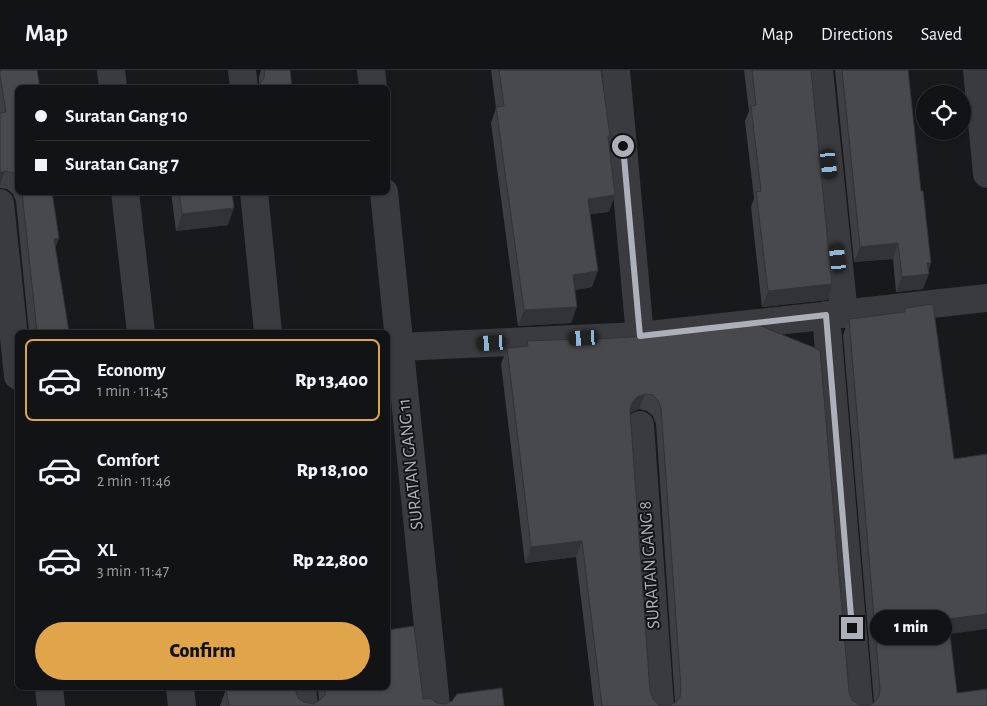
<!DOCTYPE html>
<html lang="en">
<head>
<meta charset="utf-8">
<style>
  :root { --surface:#121314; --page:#1f2022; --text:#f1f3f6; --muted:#9c9ea0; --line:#313234; --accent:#e0a44b }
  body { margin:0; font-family:"Alegreya Sans",sans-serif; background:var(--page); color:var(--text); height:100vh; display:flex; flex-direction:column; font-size:19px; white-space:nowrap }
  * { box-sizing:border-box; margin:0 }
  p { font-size:16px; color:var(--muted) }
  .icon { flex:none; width:28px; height:28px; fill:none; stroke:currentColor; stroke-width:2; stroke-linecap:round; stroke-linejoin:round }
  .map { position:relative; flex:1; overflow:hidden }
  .drawer { position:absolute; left:15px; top:260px; width:375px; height:360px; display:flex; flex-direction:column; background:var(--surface); border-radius:8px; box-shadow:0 1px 4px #0004,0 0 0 1px var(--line) }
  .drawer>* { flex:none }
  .guide { position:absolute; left:15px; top:15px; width:375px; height:110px; border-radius:8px; box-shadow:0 1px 4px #0004,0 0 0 1px var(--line); display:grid; align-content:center; height:110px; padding:0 20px; background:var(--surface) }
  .fabs { position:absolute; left:916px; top:15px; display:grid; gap:10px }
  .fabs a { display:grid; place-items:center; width:55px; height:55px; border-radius:50%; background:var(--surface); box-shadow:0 1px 4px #0004,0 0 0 1px var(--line); font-size:25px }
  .end { position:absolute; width:22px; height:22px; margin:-11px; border:6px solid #acb1b9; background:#111; box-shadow:0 0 0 2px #111 }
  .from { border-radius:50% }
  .bubble { position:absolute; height:35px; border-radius:18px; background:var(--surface); box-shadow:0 1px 4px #0004,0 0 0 1px var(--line); font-size:16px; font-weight:800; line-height:35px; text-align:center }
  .car { position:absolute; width:15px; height:30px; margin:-15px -8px; border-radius:6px; box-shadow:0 0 4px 1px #0007; background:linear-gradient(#222 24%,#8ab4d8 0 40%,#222 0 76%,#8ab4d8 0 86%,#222 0) }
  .guide b { display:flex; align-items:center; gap:18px; height:48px; font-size:19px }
  .guide b+b { border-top:1px solid var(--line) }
  .guide i { width:12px; height:12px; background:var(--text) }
  ul { padding:9px 0 0; list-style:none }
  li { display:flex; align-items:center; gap:15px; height:82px; margin:0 10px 8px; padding:0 10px; border:2px solid transparent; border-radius:8px }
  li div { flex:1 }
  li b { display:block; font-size:19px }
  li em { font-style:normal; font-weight:800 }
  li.current { border-color:var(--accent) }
  li>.icon { width:45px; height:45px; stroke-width:1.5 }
  .button { display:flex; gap:10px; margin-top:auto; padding:10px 20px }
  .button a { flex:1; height:58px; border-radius:30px; background:var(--accent); color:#111; font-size:20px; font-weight:800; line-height:58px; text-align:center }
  header { display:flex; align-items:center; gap:30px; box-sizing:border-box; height:70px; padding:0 25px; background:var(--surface); border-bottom:1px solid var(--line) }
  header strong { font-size:24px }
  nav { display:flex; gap:28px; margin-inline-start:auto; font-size:18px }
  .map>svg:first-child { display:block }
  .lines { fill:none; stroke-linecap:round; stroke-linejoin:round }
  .minor { stroke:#3a3b3f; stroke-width:28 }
  .wall { fill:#3e3f42; fill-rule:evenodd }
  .shaded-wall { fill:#323336 }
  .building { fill:#48494d; stroke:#323336; fill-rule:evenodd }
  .route { stroke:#acb1b9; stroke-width:6 }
  .labels { text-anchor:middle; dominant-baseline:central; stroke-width:4; stroke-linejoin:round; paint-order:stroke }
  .street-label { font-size:18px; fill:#acb1b9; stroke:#131415 }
</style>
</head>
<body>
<header>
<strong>Map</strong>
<nav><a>Map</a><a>Directions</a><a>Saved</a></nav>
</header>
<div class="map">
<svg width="987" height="636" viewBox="0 0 987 636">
  <rect width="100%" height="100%" fill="#18191a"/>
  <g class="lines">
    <path class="minor" d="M111 0 113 18
      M242 0 244 18
      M371 0 373 18
      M616 0 640 266
      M819 0 844 244
      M977 0 987 104
      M125 122 141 262
      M254 122 268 262
      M384 122 436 636
      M0 133 18 306
      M826 245 859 636
      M399 277 640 266 987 228
      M640 355 660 636
      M49 618 51 636
      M180 618 182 636
      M302 618 304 636"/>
  </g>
  <path class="wall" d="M0 0 18 18V122H52V124L59 168 55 178 69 262H29L16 131 13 124 7 119 0 118Z
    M261 0H290L292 18H245V16L252 17 259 14V7Z
    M491 0H601L608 71 609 142 590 144 592 217 575 220 571 253 518 256 491 53 496 38Z
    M744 0H811L832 214 827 230 762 237 751 137 754 128 745 51 749 41Z
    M835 0H908L921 121 931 193 923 219 896 222 893 189 854 192Z
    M171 122H232L228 155 176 161Z
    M905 238 949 564 957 623 987 636H594L576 487 525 493 501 294 507 278 526 276 527 271 581 270 647 266 849 622 852 630 858 634 866 636 874 632 843 265 849 249 903 242ZM639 339 647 341 653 346 656 354 675 632 666 636 658 634 653 629 650 621 630 343Z
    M318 618H388L437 633 445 634 504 636H220L226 619 295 620 298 628 304 632 313 634 319 631Z"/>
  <path class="shaded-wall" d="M5 101 0 114V103Z
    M615 125 609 142 582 145 588 129Z
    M234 138 228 155 176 161 182 144Z
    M59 168 53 184 54 169Z
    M898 173 893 189 854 192 860 177Z
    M927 193H931L927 204H929L923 219 896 222 902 207Z
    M598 201 592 217 567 221 573 205Z
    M832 214 827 230 762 237 768 221Z
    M577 237 571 253 518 256 524 240Z
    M645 324 639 339 631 342 626 349 632 333 637 327Z
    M582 471 576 487 525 493 531 477Z
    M987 544V559L942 565 948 549Z"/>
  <path class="building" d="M0 0H37L40 18H18V107L13 103 5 101 0 103V43L6 42 0 6Z
    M265 0H290L292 18H245V16L252 17 259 15 264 8Z
    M499 0H601L610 66H608L615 125 588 129 598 201 573 205 577 237 524 240 496 37 504 36Z
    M752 0H811L832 214 768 221 756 122 761 121 751 36 756 35Z
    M842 0H908L921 121H923L931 193H927L929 204 902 207 898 173 860 177Z
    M22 122H52L59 168 54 169 69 262H37Z
    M179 122H232L234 138 182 144Z
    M933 234 954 389 987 384V544L948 549 957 623 987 619V636H602L582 471 531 477 507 278 528 276 527 271 581 269V270L647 266 756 254 820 280 849 622 852 630 858 634 866 636 874 633 879 626 880 619 849 249 905 242V238ZM645 324 653 325 658 330 661 338 681 619 680 627 675 633 666 636 658 634 653 629 650 621 630 340 632 333 637 327Z
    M414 556 423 629 430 628 437 633 445 634 452 631 457 624 502 618 504 636H229L226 619 235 618H295L298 628 304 632 313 634 320 630 325 625 326 618H388V560Z"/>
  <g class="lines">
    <path class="route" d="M623 76 640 266 826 245 852 558"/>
  </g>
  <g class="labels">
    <g class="street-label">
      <text transform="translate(411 394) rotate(-96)">SURATAN GANG 11</text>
      <text transform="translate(650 495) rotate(-94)">SURATAN GANG 8</text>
    </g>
  </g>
</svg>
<div class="fabs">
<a><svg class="icon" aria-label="locate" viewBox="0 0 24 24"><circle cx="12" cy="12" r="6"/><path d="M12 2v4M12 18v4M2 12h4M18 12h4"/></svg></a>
</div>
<i class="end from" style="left:623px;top:76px"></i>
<i class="end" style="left:852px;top:558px"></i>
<div class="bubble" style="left:870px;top:540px;width:82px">1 min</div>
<i class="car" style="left:829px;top:94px;rotate:174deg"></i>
<i class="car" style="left:838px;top:188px;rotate:354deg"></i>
<i class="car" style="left:584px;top:268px;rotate:267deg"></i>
<i class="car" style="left:492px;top:273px;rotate:267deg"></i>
<div class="guide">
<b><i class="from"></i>Suratan Gang 10</b>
<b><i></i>Suratan Gang 7</b>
</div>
<section class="drawer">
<ul>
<li class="current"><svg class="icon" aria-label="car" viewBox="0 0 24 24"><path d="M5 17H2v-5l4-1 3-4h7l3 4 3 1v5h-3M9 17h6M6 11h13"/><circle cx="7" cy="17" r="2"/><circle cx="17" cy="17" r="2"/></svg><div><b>Economy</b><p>1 min · 11:45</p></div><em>Rp 13,400</em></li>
<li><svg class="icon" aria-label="car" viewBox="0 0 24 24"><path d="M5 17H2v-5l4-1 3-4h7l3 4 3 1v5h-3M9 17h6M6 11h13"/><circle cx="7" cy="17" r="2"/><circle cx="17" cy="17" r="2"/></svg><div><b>Comfort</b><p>2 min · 11:46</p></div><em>Rp 18,100</em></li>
<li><svg class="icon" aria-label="car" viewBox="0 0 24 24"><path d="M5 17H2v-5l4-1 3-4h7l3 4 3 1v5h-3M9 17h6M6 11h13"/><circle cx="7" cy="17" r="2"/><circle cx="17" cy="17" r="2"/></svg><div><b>XL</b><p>3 min · 11:47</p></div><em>Rp 22,800</em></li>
</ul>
<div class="button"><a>Confirm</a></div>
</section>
</div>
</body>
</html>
